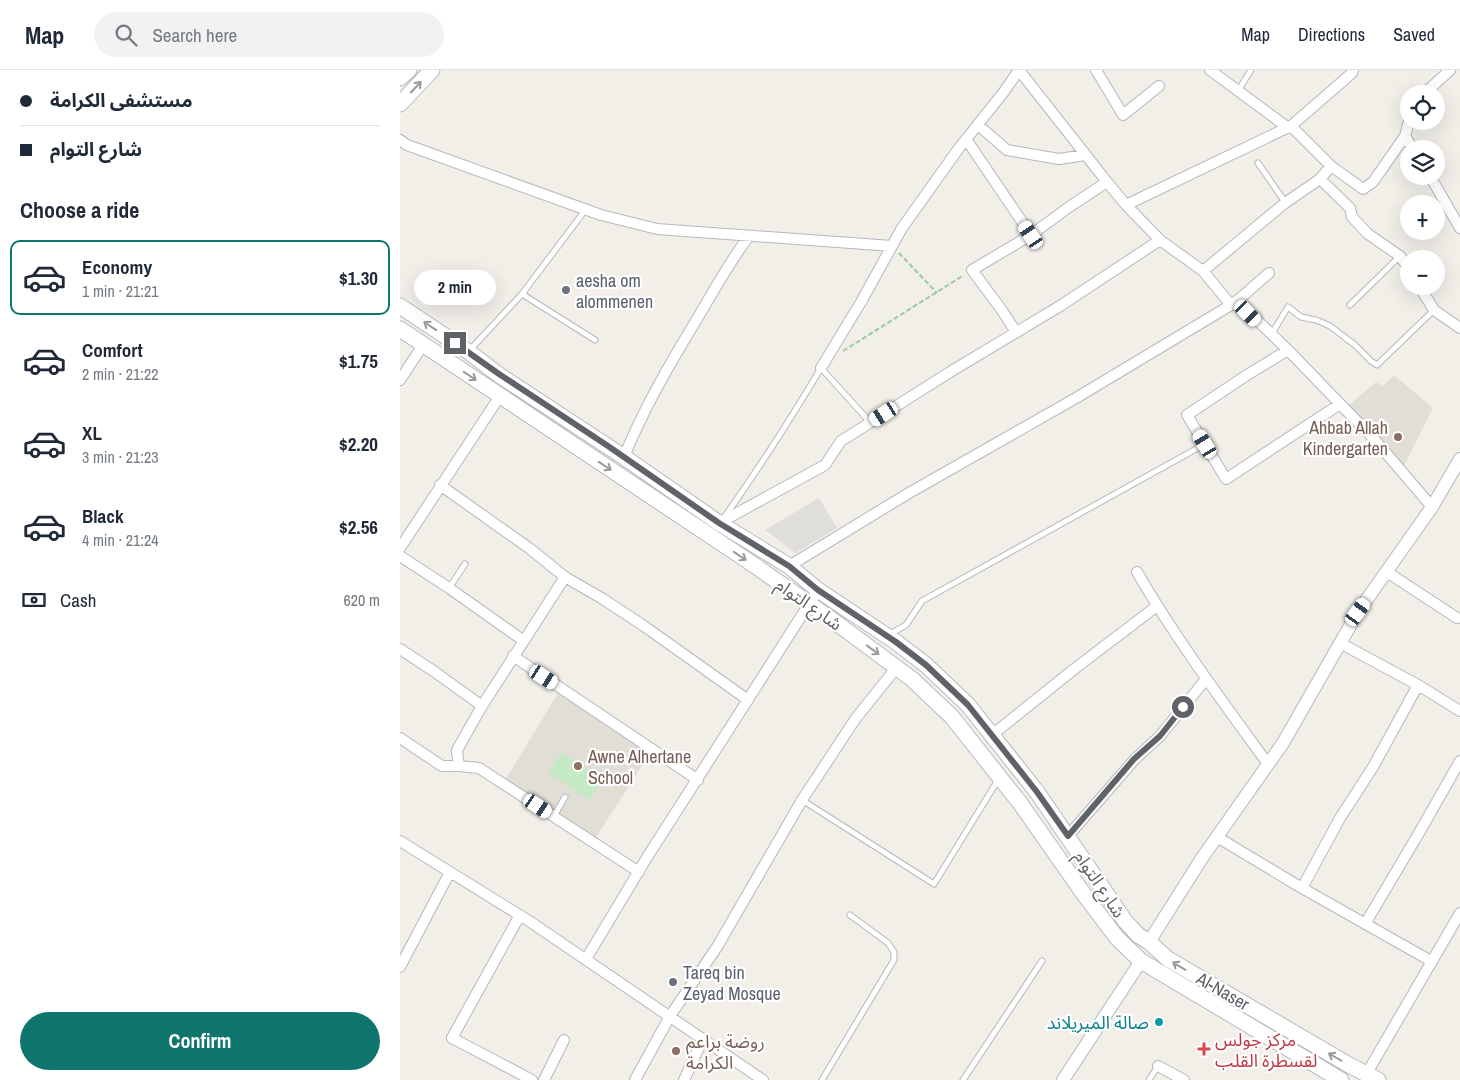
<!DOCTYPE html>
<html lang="en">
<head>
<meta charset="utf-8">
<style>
  :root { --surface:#fff; --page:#f2f2f3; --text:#1f2937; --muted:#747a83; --line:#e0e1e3; --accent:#0f766e }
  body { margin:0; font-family:"Archivo Narrow","Noto Sans Arabic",sans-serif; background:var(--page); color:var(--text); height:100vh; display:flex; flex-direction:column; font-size:19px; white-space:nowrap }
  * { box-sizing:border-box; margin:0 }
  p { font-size:16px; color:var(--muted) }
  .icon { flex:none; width:28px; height:28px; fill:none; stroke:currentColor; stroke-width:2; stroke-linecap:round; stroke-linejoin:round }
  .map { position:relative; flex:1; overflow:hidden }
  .panel { display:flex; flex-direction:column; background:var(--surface); width:400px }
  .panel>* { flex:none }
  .guide { display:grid; align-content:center; height:110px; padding:0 20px; background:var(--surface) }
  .fabs { position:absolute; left:1000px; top:15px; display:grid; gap:10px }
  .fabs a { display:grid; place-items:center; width:45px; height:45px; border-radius:50%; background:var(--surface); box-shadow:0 5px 20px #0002; font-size:25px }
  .end { position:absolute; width:22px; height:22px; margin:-11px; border:6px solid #5f6368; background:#fff; box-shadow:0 0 0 2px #fff }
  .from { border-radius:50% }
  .bubble { position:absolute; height:35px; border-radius:18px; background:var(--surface); box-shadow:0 5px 20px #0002; font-size:16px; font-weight:700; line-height:35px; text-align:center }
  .car { position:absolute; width:15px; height:30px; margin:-15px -8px; border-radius:6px; box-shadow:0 0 4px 1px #0007; background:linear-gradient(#fff 24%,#345 0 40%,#fff 0 76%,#345 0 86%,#fff 0) }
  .guide b { display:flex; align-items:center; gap:18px; height:48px; font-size:19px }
  .guide b+b { border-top:1px solid var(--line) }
  .guide i { width:12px; height:12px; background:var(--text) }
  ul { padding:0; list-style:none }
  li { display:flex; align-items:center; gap:15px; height:75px; margin:0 10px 8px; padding:0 10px; border:2px solid transparent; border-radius:10px }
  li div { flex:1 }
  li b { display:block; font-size:19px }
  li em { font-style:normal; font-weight:700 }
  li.on { border-color:var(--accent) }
  li>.icon { width:45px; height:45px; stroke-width:1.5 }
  h2 { padding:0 20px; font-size:22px; line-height:60px }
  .pay { display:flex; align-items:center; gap:12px; height:55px; padding:0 20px; font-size:19px }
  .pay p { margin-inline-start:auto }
  .button { display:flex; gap:10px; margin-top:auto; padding:10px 20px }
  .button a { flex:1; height:58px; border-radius:30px; background:var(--accent); color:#fff; font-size:20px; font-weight:700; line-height:58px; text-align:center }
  header { display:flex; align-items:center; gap:30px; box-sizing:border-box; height:70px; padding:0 25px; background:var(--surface); border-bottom:1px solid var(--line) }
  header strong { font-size:24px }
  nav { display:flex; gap:28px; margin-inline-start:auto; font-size:18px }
  .search { width:350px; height:45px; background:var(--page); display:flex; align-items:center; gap:12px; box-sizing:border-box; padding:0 18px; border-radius:28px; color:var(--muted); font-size:19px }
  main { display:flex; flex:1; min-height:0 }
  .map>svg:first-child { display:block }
  .industrial { fill:#e0deda }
  .education { fill:#e1ded6 }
  .green { fill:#c5e8c5 }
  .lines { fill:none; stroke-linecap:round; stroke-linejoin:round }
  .service-casing { stroke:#b5b8bc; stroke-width:7 }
  .minor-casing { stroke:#b5b8bc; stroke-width:12 }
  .tertiary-casing { stroke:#b5b8bc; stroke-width:14 }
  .secondary-casing { stroke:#b6babf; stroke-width:17 }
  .path { stroke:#9cc7a9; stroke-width:2; stroke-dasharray:5 2.5; stroke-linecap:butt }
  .service { stroke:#fff; stroke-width:5 }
  .minor { stroke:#fff; stroke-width:10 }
  .tertiary { stroke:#fff; stroke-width:12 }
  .secondary { stroke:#fff; stroke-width:15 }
  .oneway { stroke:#979a9d }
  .route { stroke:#5f6368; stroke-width:6 }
  .worship-dot { fill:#6b7280; stroke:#fff; stroke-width:2 }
  .education-dot { fill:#8d6e63; stroke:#fff; stroke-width:2 }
  .culture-dot { fill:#0f9aa8; stroke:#fff; stroke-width:2 }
  .health-dot { fill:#e0444e; stroke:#fff; stroke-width:2 }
  .labels { text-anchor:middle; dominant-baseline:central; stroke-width:4.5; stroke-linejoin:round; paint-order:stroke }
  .worship-label { font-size:18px; fill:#5b616d; stroke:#fff; text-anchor:start }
  .education-label { font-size:18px; fill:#785e54; stroke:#fff; text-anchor:start }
  .street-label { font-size:18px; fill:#5f6368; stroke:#fff }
  .culture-label { font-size:18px; fill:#0d838f; stroke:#fff; text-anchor:end }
  .health-label { font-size:18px; fill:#be3a42; stroke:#fff; text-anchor:start }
</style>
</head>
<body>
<header>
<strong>Map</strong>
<div class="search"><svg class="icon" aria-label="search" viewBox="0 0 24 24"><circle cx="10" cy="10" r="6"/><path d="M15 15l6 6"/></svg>Search here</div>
<nav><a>Map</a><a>Directions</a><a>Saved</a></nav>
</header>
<main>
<section class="panel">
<div class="guide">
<b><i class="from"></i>مستشفى الكرامة</b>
<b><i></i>شارع التوام</b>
</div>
<h2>Choose a ride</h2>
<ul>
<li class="on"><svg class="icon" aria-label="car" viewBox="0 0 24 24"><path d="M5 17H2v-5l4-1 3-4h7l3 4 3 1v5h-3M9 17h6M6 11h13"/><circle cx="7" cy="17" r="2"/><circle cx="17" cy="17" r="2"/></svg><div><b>Economy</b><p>1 min · 21:21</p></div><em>$1.30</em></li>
<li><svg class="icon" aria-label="car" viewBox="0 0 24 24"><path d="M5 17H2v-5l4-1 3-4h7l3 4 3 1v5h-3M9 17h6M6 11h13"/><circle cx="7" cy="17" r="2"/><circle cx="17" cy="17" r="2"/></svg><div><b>Comfort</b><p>2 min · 21:22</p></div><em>$1.75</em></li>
<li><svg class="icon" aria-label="car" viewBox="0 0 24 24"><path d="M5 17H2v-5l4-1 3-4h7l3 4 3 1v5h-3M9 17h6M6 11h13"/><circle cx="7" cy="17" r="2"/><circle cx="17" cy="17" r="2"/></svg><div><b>XL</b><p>3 min · 21:23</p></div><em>$2.20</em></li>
<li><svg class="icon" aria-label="car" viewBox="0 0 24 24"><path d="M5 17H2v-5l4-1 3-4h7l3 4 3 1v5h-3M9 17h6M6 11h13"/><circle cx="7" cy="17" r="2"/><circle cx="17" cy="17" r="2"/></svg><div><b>Black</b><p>4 min · 21:24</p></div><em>$2.56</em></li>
</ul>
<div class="pay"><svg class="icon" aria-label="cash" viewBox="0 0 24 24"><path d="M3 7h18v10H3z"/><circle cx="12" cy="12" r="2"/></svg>Cash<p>620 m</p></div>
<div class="button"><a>Confirm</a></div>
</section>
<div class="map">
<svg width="1060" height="1010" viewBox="0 0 1060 1010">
  <rect width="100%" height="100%" fill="#f1efe8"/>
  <path class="industrial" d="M419 428 437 458 395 483 365 460Z"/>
  <path class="education" d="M994 305 1033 338 1004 396 948 336 976 312 983 316Z
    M158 623 250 683 195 769 106 709Z"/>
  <path class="green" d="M162 682 203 710 189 730 148 702Z"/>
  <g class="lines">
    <g class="service-casing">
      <path id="service" d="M838 21 851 0
        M858 93 885 132
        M122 224 195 270
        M950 235 1000 186
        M871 265 888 237 901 247 916 250 930 256 955 275 971 291 977 295 1034 240
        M69 281 122 224 186 139
        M323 449C358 400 390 350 421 298L470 352
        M49 518 65 494
        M490 564 506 555 522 531 805 374
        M402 730 534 814 598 710
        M154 746 165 727
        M422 1010 494 890V882L488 873 450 845
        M563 1010 642 891
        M749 1010 758 996"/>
    </g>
    <g class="minor-casing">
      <path id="minor" d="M696 0 723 45 759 16
        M810 0 887 57
        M1024 24 1050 0
        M1009 51 1005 66 1013 79
        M578 55 607 80 659 89 685 85
        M891 56 931 96 963 119 973 112 1005 66
        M566 69 631 165
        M0 70 7 75 201 145 257 159 492 176
        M1030 106 1060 158
        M920 109 950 138 952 147 968 164 1000 186 1009 199
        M707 112 726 135 760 170 803 201 831 235 837 231 888 280 974 369 1032 437
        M726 135 891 56 952 3 953 0
        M803 201 885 133 920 109 931 96
        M1019 216 1034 240 1060 258
        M837 231 869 203
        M616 262 601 239 572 200 631 165 669 137 707 112 619 0
        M888 280 847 305 787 345 826 409 940 334
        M421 298 461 232 502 158 559 78 603 23 619 0
        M0 310 23 275
        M224 387C243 340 268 297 294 254 312 224 328 194 349 166
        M40 415 129 478 165 507 203 529 244 556 348 630
        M319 453 425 395 441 371 550 302 660 236 760 170
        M0 478 100 326
        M0 486 49 518 124 571
        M389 496 509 423 676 328 831 235
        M737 502C776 569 822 631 868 694
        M987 502 1057 548
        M940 573 1018 615 1060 641
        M0 579 35 602 82 636
        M113 586 298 710
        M592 665 673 600 757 536
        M0 668 42 696H59L79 698 239 802
        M59 696 57 680 82 636 165 507
        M668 766 735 689 760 666 806 609
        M817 767 902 818 1031 891
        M0 771 129 851 363 1010
        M902 818 940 748 973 697 1018 615
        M120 845 52 968 132 1010
        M965 854 1019 763 1060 691
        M186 889 246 789 418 520
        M0 897 50 802
        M758 996 784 1010
        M967 1003 1060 843
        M144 1010 164 970
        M235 1010 270 946 317 877 402 730 456 648 497 597
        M284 1010 303 969"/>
    </g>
    <g class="tertiary-casing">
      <path id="tertiary" d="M749 872 802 788 883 673 958 542 1032 437 1060 389
        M663 1010 741 891"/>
    </g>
    <g class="secondary-casing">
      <path id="secondary" d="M0 8 9 0
        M0 34 32 0
        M0 236 69 282 99 305 224 387 319 453 389 496 418 520 496 572 526 595 568 635 637 722 725 851 738 865 749 872 768 889 949 995 978 1010
        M0 259 354 495 435 552 512 609 552 647 620 733 683 823 717 868 741 891 941 1010"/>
    </g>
    <path class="path" d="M499 183 537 223
      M443 281 564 205"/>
    <use href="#service" class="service"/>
    <use href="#minor" class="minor"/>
    <use href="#tertiary" class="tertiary"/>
    <use href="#secondary" class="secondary"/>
  </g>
  <defs><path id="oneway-shaft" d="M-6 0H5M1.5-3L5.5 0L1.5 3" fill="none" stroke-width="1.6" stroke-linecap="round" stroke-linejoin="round" transform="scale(1.25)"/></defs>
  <g class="oneway">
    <use href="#oneway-shaft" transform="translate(16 17) rotate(-47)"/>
    <use href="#oneway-shaft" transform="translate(30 256) rotate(-146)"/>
    <use href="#oneway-shaft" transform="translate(70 306) rotate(34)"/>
    <use href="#oneway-shaft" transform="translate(205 396) rotate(34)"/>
    <use href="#oneway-shaft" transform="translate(340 486) rotate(34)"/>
    <use href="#oneway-shaft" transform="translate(473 580) rotate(36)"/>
    <use href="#oneway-shaft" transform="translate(779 896) rotate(-149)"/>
    <use href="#oneway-shaft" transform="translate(935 987) rotate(-150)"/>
  </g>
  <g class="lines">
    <path class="route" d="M55 273 99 304 208 376 319 453 389 496 418 520 496 572 526 595 568 635 637 722 668 766 734 689 760 666 783 637"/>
  </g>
  <g class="worship-dot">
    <circle cx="166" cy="220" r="5"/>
    <circle cx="273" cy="912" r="5"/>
  </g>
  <g class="education-dot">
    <circle cx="998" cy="367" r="5"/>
    <circle cx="178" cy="696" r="5"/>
    <circle cx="276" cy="981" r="5"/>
  </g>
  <circle class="culture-dot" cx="759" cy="952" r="5"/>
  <path class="health-dot" d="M801.5 971.5h5v5h5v5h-5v5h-5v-5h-5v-5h5z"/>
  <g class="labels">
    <g class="worship-label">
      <text x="176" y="210">aesha om<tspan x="176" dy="21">alommenen</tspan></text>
      <text x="283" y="902">Tareq bin<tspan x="283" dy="21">Zeyad Mosque</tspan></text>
    </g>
    <g class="education-label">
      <text x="988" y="357" text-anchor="end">Ahbab Allah<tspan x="988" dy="21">Kindergarten</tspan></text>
      <text x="188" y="686">Awne Alhertane<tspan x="188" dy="21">School</tspan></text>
      <text x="286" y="971">روضة براعم<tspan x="286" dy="21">الكرامة</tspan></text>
    </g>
    <g class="street-label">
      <text transform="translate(409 534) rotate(35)">شارع التوام</text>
      <text transform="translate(700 814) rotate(56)">شارع التوام</text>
      <text transform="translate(823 921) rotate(30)">Al-Naser</text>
    </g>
    <g class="culture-label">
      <text x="749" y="952">صالة الميريلاند</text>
    </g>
    <g class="health-label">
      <text x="815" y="969">مركز جولس<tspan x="815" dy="21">لقسطرة القلب</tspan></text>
    </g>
  </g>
</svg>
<div class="fabs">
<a><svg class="icon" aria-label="locate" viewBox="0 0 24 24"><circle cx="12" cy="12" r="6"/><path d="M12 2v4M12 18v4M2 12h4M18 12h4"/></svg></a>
<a><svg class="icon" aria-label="layers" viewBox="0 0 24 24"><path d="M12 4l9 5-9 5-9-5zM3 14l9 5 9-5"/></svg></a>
<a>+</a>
<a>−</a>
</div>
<i class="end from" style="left:783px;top:637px"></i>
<i class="end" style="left:55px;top:273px"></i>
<div class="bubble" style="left:14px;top:200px;width:82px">2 min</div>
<i class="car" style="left:631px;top:165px;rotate:326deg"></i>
<i class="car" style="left:848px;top:243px;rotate:135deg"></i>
<i class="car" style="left:484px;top:344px;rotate:237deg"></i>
<i class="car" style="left:805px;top:374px;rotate:329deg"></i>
<i class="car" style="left:958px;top:542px;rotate:36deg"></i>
<i class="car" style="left:144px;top:607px;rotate:123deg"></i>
<i class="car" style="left:138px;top:736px;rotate:124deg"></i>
</div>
</main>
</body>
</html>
